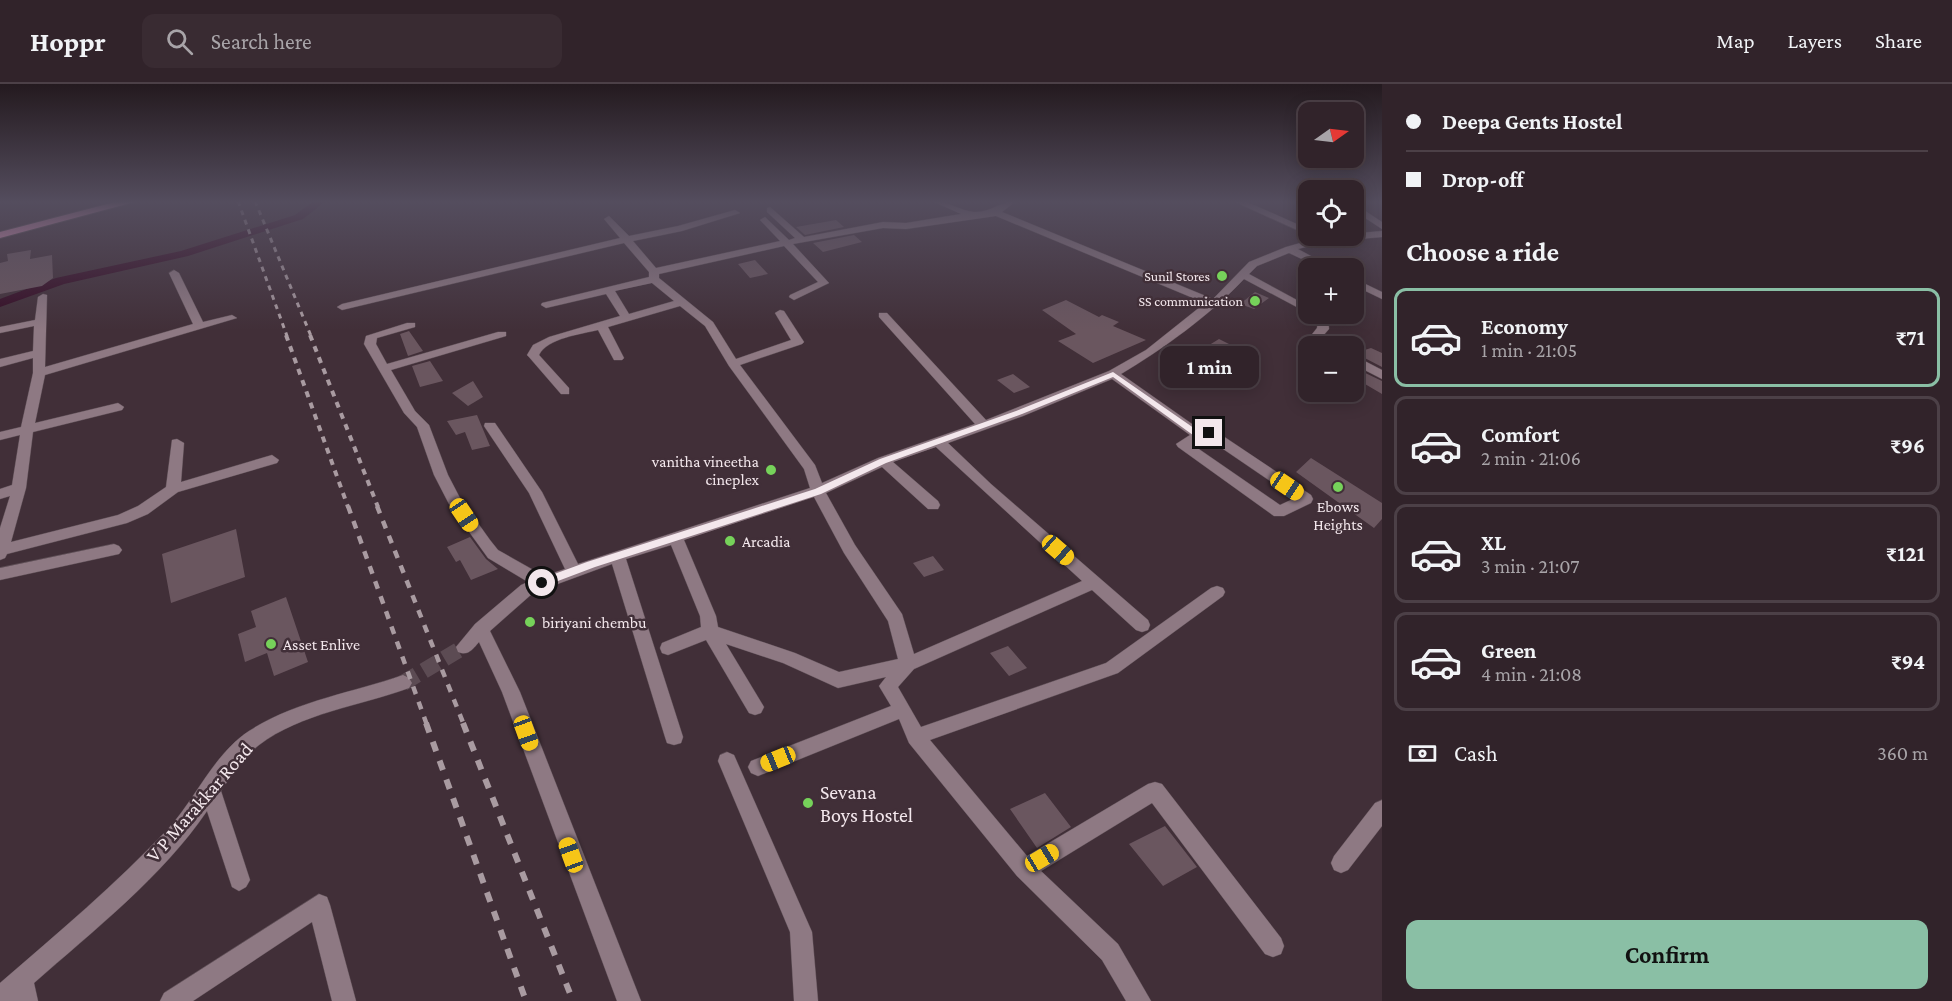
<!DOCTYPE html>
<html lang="en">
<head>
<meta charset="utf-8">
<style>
  :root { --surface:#31232a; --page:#392b32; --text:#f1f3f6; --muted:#a8a4a8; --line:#4c4047; --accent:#8abfa5 }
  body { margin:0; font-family:"Crimson Pro",serif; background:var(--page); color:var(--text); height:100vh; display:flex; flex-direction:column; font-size:22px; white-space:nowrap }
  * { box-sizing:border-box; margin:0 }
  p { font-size:20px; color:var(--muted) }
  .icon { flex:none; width:33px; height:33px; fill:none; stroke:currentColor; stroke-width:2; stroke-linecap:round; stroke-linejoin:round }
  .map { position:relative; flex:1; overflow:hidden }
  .drawer { display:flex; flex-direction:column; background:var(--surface); width:570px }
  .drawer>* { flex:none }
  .guide { display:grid; align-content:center; height:132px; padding:0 24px; background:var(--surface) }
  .needle { width:39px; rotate:76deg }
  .buttons { position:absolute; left:1298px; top:18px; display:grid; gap:12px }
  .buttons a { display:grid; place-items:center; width:66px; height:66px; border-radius:12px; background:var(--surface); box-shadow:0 3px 15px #0003,0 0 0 2px var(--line); font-size:30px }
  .end { position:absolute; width:27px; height:27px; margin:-14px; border:8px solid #f3e7ec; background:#111; box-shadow:0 0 0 3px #111 }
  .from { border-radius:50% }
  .bubble { position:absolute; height:42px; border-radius:12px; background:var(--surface); box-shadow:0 3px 15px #0003,0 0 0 2px var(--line); font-size:20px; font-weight:700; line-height:42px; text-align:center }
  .car { position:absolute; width:18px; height:36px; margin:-18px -9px; border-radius:8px; box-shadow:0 0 4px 2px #0007; background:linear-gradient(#f5c518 24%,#345 0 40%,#f5c518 0 76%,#345 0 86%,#f5c518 0) }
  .guide b { display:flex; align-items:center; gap:21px; height:57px; font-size:22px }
  .guide b+b { border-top:2px solid var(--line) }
  .guide i { width:15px; height:15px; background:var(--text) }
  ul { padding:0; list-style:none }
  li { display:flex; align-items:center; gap:18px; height:99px; margin:0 12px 9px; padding:0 12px; border:3px solid var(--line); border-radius:12px }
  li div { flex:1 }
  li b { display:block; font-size:22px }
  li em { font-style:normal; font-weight:700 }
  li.current { border-color:var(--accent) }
  li>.icon { width:54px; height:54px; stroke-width:1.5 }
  h2 { padding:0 24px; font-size:27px; line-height:72px }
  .pay { display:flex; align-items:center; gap:15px; height:66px; padding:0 24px; font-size:22px }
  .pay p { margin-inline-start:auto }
  .cta { display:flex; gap:12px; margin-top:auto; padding:12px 24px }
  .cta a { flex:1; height:69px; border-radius:12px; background:var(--accent); color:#111; font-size:24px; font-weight:700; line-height:69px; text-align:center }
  header { display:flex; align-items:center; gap:36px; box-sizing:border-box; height:84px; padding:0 30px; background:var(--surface); border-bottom:2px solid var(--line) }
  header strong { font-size:28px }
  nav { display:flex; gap:33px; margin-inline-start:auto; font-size:21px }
  .search { width:420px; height:54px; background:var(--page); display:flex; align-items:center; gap:15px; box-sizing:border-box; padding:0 21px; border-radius:12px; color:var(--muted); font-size:22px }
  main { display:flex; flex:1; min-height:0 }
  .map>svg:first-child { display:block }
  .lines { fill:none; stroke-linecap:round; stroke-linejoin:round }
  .canal { fill:#350c24; fill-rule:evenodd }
  .building { fill:#6a565f }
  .minor-tunnel { stroke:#5c4b53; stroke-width:16; stroke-dasharray:16 8; stroke-linecap:butt }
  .minor-casing { stroke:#5c4d54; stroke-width:1 }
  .highway-casing { stroke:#5c4d54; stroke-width:2 }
  .minor { fill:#8e7983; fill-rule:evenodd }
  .highway { fill:#eb99c2; fill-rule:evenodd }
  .rail-far3 { stroke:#a99ba1; stroke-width:3; stroke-dasharray:5 5; stroke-linecap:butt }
  .rail-far2 { stroke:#a99ba1; stroke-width:4; stroke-dasharray:6 6; stroke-linecap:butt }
  .rail-far1 { stroke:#a99ba1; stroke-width:4.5; stroke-dasharray:8 8; stroke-linecap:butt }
  .rail { stroke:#a99ba1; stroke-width:6; stroke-dasharray:10 10; stroke-linecap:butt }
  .route { fill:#f3e7ec }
  .poi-dot { fill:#76d25a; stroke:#412f38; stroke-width:2 }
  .labels { text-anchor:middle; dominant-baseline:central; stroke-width:5; stroke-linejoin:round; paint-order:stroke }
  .far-poi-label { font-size:14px; fill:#f3e7ec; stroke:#412f38; text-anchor:end }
  .poi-label { font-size:16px; fill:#f3e7ec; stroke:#412f38; text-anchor:start }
  .near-poi-label { font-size:20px; fill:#f3e7ec; stroke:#412f38; text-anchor:start }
  .near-street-label { font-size:20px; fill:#f3e7ec; stroke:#412f38 }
</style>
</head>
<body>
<header>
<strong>Hoppr</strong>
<div class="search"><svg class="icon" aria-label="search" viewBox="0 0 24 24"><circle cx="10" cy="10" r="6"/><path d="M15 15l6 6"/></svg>Search here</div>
<nav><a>Map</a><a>Layers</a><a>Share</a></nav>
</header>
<main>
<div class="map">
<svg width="1382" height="917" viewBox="0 0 1382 917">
  <rect width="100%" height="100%" fill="#412f38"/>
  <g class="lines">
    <path class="canal" d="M314 117H326L303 135 188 172 64 200 0 223V215L56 194 181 167 295 131Z"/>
  </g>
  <path class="building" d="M836 136 844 143 805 151 796 143Z
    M854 151 862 158 823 168 813 159Z
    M31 166 30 175 52 171 53 194 42 202 0 210V179L8 177 7 170Z
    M755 176 768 190 750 194 738 180Z
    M1255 208 1269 214 1254 225 1240 220Z
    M1066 216 1099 233 1102 231 1119 238 1113 242 1146 256 1093 279 1058 257 1076 250 1042 226Z
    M409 247 423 267 408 272 400 250Z
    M1219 255 1251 271 1235 279 1206 263Z
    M1371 264 1382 269V283L1355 269Z
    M430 277 443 297 420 303 412 282Z
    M1359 286 1382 297V310L1353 293V288Z
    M1013 290 1030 303 1014 309 997 296Z
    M473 297 483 313 468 322 452 309Z
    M477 331 490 362 472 366 465 348 456 351 447 337Z
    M1311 374 1382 419V435L1374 444 1296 388Z
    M236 445 245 493 171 519 162 470Z
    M470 453 486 475 498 485 471 496 460 476 456 478 447 463Z
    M933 472 944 486 924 493 913 479Z
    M286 513 308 578 274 592 267 569 245 578 238 550 256 543 251 527Z
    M1008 562 1027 584 1009 592 990 569Z
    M1045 709 1071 743 1037 764 1010 725Z
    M1165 742 1197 783 1163 802 1129 760Z"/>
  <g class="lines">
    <path class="minor-tunnel" d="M403 599 464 563"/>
    <g class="minor-casing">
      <path id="minor" d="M932 117C949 117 960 127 974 128 991 129 1000 117 1016 117L1002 128 1213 215 1249 178 1286 163 1325 152 1382 147V153L1325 158 1298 165 1333 184H1321L1289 169 1257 182 1249 190 1308 222V229L1244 195C1210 231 1163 265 1121 290L1202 347 1214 346 1311 411 1313 415 1311 419 1284 432H1274L1178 363 1176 360 1190 351 1112 295 1023 332 948 359 991 400 1148 536 1150 541 1148 546 1142 548 1136 546 1092 506 914 585 898 603 921 643 1106 579 1211 504 1217 502 1223 504 1225 508 1223 512 1118 589 930 656 1027 772 1148 700 1155 698 1162 700 1281 854 1284 862 1281 870 1273 873 1265 870 1152 719 1041 787 1118 860 1151 917H1126L1102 876 1017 792 909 659 899 635 758 692 751 689 748 683 751 677 891 622 879 602 886 593 838 604 783 579 726 560 764 623 761 629 755 631 749 629 706 556 668 571 662 569 660 564 662 559 701 543 700 532 671 461 626 475 683 653 681 659 674 661 667 659 665 653 612 480 533 509 490 547 520 608 641 917H617L502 608 479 558C472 566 468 572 458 568L456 563 475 540 521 501 528 498 488 474 449 420 434 391 417 343 404 329 364 260 366 252 407 239H415V243L377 254 376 260 387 280 498 248H506V252L391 286 415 327 429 341 448 391 460 414 490 456 498 466 544 492 565 485 529 409 484 342 485 339H495L542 408 578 480 810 404 804 385 729 282 705 242 680 222 608 243 624 274 622 276H614L598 246C582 250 547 254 539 271L569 304V310H561L529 273 527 271 533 261 549 253 620 232 606 210 546 224 541 221 542 219 649 193V188L624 159 342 226 337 223 342 220 620 154 604 135 609 132 629 152 678 142 735 126 740 129 682 147 633 157 656 184 780 157 760 136 765 133 789 156 795 154 767 128V124L770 123 804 153 883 138 906 139 961 130ZM996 132 1205 219 1146 266 1109 287 986 336 887 229H879V233L975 340 878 374 822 399 815 381 740 281 802 260 804 258 784 227 780 226 775 229 791 256 736 275 713 238 659 194V190L784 162 818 198 790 211 789 213 794 216 829 199 793 160 883 144 906 145ZM652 199 674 217 629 230 615 207ZM1207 354 1295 414 1280 421 1193 361ZM936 363 1082 497 914 570 902 530 855 461 826 409 882 383 928 425H938L940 421 938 417 893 378ZM814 413 844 469 888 537 898 575 839 588 795 569 718 543 716 532 684 456Z
        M1233 117H1245L1308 145V151Z
        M1353 119 1382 138V145L1353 126Z
        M174 186 179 189 203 238 232 231 237 234 45 291 35 339 118 319 124 323 122 326 33 348 26 404 11 458 118 431 138 422 166 403 172 356 177 355 184 359 181 398 272 371 279 376 277 379 178 408 148 430 127 439 7 470 5 474 0 476V444L10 412 0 415V405L12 401 20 351 0 356V348L21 343 33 289V274L0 283V275L33 267 34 242 0 249V243L35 236 38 213 43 210 47 211 45 283 193 240 169 189Z
        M1353 194 1382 208V215L1353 201Z
        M1309 230H1321L1328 233 1329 245 1322 253 1335 262C1325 262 1317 262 1309 254L1317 244 1318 236Z
        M1353 271 1382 286V295L1353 280Z
        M114 460 119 462 122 466 119 470 0 496V484Z
        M403 591 409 594 412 599 409 604C360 622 301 629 259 661 243 674 232 690 221 707L250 796 246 803 239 807 232 803 207 727C163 792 93 847 34 899L38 917H0V899C58 849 116 800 168 745 196 714 214 670 249 647 295 617 352 609 403 591Z
        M727 668 734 671 812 848 818 917H794L790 848 718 677 720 671Z
        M1382 716V742L1348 786 1341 789 1334 786 1331 779 1334 772 1375 719Z
        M319 810 327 813 330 821 356 917H332L312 838 193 917H160L164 909Z"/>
    </g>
    <g class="highway-casing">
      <path id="highway" d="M119 117H138L0 154V148Z"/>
    </g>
    <use href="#minor" class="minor"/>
    <use href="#highway" class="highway"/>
    <path class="rail-far3" d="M238 117 287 252
      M255 117 311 252"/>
    <path class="rail-far2" d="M286 251 348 423
      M310 251 378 423"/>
    <path class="rail-far1" d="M348 422 427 641
      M377 422 464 641"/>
    <path class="rail" d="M426 639 526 917
      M463 639 573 917"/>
  </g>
  <linearGradient id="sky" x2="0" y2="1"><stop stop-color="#241a1f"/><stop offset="0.48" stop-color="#544d5e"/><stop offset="1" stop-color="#544d5e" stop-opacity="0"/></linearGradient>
  <rect width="1382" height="246" fill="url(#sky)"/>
  <path class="route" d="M1113 288 1201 349 1209 346 1213 349 1197 354 1113 293 1022 330 886 379 821 410 595 483 542 503 537 499 538 496 587 478 815 405 880 375 1016 327Z"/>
  <g class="poi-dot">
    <circle cx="1222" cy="192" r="6"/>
    <circle cx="1255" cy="217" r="6"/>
    <circle cx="771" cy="386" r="6"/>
    <circle cx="1338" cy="403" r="6"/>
    <circle cx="730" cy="457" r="6"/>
    <circle cx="530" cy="538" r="6"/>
    <circle cx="271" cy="560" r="6"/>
    <circle cx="808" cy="719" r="6"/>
  </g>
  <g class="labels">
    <g class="far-poi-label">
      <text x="1210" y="192">Sunil Stores</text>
      <text x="1243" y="217">SS communication</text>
    </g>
    <g class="poi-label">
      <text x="759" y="377" text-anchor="end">vanitha vineetha<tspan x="759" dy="18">cineplex</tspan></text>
      <text x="1338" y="422" text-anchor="middle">Ebows<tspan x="1338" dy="18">Heights</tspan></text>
      <text x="742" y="457">Arcadia</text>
      <text x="542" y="538">biriyani chembu</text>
      <text x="283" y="560">Asset Enlive</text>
    </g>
    <g class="near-poi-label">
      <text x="820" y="708">Sevana<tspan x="820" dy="23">Boys Hostel</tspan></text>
    </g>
    <g class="near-street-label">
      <text transform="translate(199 718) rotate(-49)">V P Marakkar Road</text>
    </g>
  </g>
</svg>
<div class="buttons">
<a><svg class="needle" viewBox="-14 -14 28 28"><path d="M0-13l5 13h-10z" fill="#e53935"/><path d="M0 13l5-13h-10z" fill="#a8a4a8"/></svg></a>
<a><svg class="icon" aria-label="locate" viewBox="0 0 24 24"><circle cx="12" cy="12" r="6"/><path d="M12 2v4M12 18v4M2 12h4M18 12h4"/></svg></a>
<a>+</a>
<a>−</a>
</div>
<i class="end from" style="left:542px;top:499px"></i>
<i class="end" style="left:1209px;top:349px"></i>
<div class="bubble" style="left:1160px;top:262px;width:99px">1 min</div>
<i class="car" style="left:1287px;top:402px;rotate:124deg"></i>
<i class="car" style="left:464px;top:431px;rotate:146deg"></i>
<i class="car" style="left:1058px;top:466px;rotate:131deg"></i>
<i class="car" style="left:526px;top:649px;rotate:160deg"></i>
<i class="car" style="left:778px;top:675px;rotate:248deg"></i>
<i class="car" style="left:571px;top:771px;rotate:340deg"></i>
<i class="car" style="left:1042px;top:774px;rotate:59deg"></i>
</div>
<section class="drawer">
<div class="guide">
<b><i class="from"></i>Deepa Gents Hostel</b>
<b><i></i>Drop-off</b>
</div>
<h2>Choose a ride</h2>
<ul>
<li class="current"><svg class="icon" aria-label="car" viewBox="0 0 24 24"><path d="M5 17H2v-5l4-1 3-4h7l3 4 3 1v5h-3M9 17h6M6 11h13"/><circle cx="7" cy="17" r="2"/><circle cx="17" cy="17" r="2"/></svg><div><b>Economy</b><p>1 min · 21:05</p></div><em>₹71</em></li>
<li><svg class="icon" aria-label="car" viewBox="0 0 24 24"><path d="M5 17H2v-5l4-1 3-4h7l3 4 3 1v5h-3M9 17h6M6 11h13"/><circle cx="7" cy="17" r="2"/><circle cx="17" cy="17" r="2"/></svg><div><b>Comfort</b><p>2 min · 21:06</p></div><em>₹96</em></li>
<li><svg class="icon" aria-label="car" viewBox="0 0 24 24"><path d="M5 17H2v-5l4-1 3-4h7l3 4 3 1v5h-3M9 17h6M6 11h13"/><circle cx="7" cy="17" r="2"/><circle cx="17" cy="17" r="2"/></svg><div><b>XL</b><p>3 min · 21:07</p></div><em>₹121</em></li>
<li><svg class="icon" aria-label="car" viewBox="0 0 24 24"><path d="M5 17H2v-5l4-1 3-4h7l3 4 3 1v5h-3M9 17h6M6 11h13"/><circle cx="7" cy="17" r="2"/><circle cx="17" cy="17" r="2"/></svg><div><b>Green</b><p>4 min · 21:08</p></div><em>₹94</em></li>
</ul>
<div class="pay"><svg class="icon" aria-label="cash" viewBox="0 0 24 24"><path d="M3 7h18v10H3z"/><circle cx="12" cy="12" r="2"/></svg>Cash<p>360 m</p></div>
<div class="cta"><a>Confirm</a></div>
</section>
</main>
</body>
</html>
